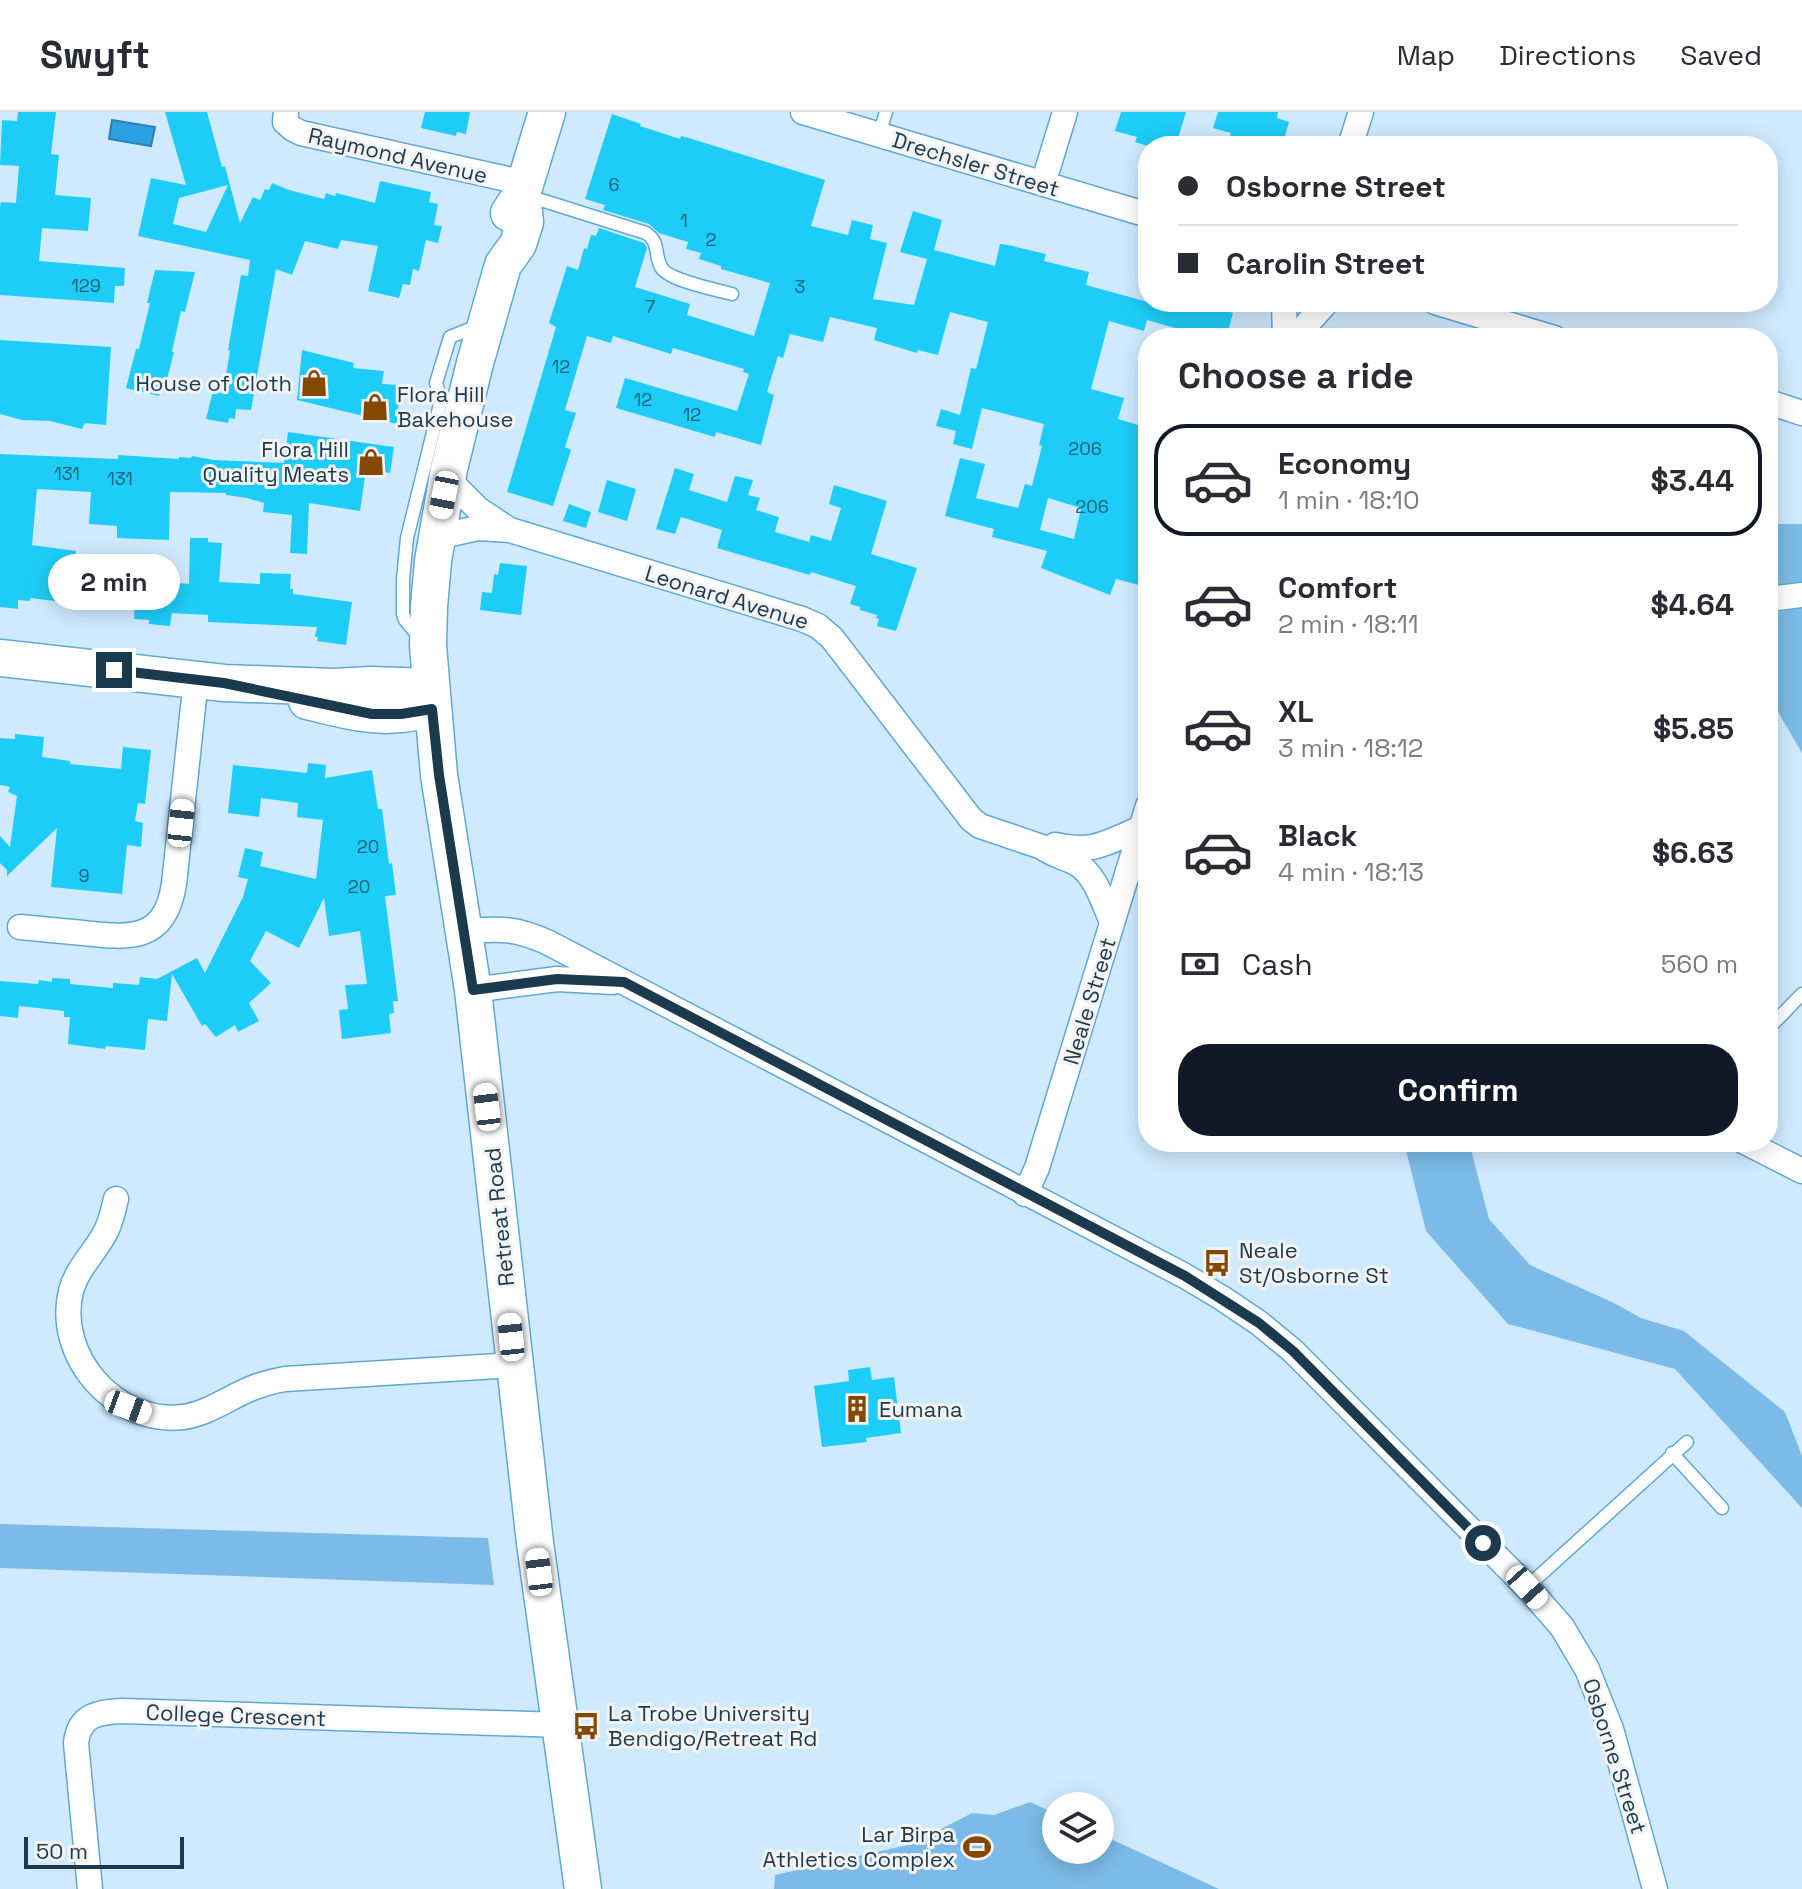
<!DOCTYPE html>
<html lang="en">
<head>
<meta charset="utf-8">
<style>
  :root { --surface:#fff; --page:#f2f2f3; --text:#2b2b33; --muted:#7c7c81; --line:#e1e1e2; --accent:#111827 }
  body { margin:0; font-family:"Space Grotesk",sans-serif; background:var(--page); color:var(--text); height:100vh; display:flex; flex-direction:column; font-size:30px; white-space:nowrap }
  * { box-sizing:border-box; margin:0 }
  p { font-size:26px; color:var(--muted) }
  .icon { flex:none; width:44px; height:44px; fill:none; stroke:currentColor; stroke-width:2; stroke-linecap:round; stroke-linejoin:round }
  .map { position:relative; flex:1; overflow:hidden }
  .details { position:absolute; left:1138px; top:216px; width:640px; height:824px; display:flex; flex-direction:column; background:var(--surface); border-radius:32px; box-shadow:0 4px 20px #0003 }
  .details>* { flex:none }
  .top-card { position:absolute; left:1138px; top:24px; width:640px; height:176px; border-radius:32px; box-shadow:0 4px 20px #0003; display:grid; align-content:center; height:176px; padding:0 40px; background:var(--surface) }
  .buttons { position:absolute; left:1042px; top:1680px; display:grid; gap:16px }
  .buttons a { display:grid; place-items:center; width:72px; height:72px; border-radius:50%; background:var(--surface); box-shadow:0 4px 20px #0003; font-size:40px }
  .scale { position:absolute; left:24px; bottom:20px; width:160px; box-sizing:border-box; padding-left:8px; border:4px solid #1c3a4e; border-top:0; font-size:22px; line-height:28px; white-space:nowrap; color:#1c3a4e; -webkit-text-stroke:6px #f3f3f3; paint-order:stroke }
  .end { position:absolute; width:36px; height:36px; margin:-18px; border:10px solid #1c3a4e; background:#fff; box-shadow:0 0 0 4px #fff }
  .from { border-radius:50% }
  .bubble { position:absolute; height:56px; border-radius:28px; background:var(--surface); box-shadow:0 4px 20px #0003; font-size:26px; font-weight:700; line-height:56px; text-align:center }
  .car { position:absolute; width:24px; height:48px; margin:-24px -12px; border-radius:10px; box-shadow:0 0 6px 2px #0007; background:linear-gradient(#fff 24%,#345 0 40%,#fff 0 76%,#345 0 86%,#fff 0) }
  .top-card b { display:flex; align-items:center; gap:28px; height:76px; font-size:30px }
  .top-card b+b { border-top:2px solid var(--line) }
  .top-card i { width:20px; height:20px; background:var(--text) }
  ul { padding:0; list-style:none }
  li { display:flex; align-items:center; gap:24px; height:112px; margin:0 16px 12px; padding:0 24px; border:4px solid transparent; border-radius:32px }
  li div { flex:1 }
  li b { display:block; font-size:30px }
  li em { font-style:normal; font-weight:700 }
  li.selected { border-color:var(--accent) }
  li>.icon { width:72px; height:72px; stroke-width:1.5 }
  h2 { padding:0 40px; font-size:36px; line-height:96px }
  .pay { display:flex; align-items:center; gap:20px; height:88px; padding:0 40px; font-size:30px }
  .pay p { margin-inline-start:auto }
  .cta { display:flex; gap:16px; margin-top:auto; padding:16px 40px }
  .cta a { flex:1; height:92px; border-radius:32px; background:var(--accent); color:#fff; font-size:32px; font-weight:700; line-height:92px; text-align:center }
  header { display:flex; align-items:center; gap:48px; box-sizing:border-box; height:112px; padding:0 40px; background:var(--surface); border-bottom:2px solid var(--line) }
  header strong { font-size:38px }
  nav { display:flex; gap:44px; margin-inline-start:auto; font-size:28px }
  .map>svg:first-child { display:block }
  .green { fill:#7cbbe7 }
  .water { fill:#2da0e3; stroke:#2881b6; stroke-width:2 }
  .building { fill:#1ecdf7; fill-rule:evenodd }
  .lines { fill:none; stroke-linecap:round; stroke-linejoin:round }
  .lane-casing { stroke:#60a7d7; stroke-width:15 }
  .street-casing { stroke:#60a7d7; stroke-width:27 }
  .secondary-casing { stroke:#60a7d7; stroke-width:39 }
  .lane { stroke:#fff; stroke-width:12 }
  .street { stroke:#fff; stroke-width:24 }
  .secondary { stroke:#fff; stroke-width:36 }
  .route { stroke:#1c3a4e; stroke-width:10 }
  .labels { text-anchor:middle; dominant-baseline:central; stroke-width:6; stroke-linejoin:round; paint-order:stroke }
  .number-label { font-size:18px; fill:#1c5f78 }
  .street-label { font-size:22px; fill:#1c3a4e; stroke:#f3f3f3 }
  .poi-label { font-size:22px; fill:#1c3a4e; stroke:#f3f3f3; text-anchor:start }
</style>
</head>
<body>
<header>
<strong>Swyft</strong>
<nav><a>Map</a><a>Directions</a><a>Saved</a></nav>
</header>
<div class="map">
<svg width="1802" height="1777" viewBox="0 0 1802 1777">
  <rect width="100%" height="100%" fill="#cfeaff"/>
  <path class="green" d="M1780 412H1802V471L1768 475V414Z
    M1802 496V641L1768 583V501Z
    M1404 1030H1469L1489 1107 1530 1153 1614 1191 1641 1206 1684 1219 1785 1300 1802 1344V1396L1675 1257 1508 1212 1426 1119Z
    M0 1412 488 1426 494 1473 0 1456Z
    M1030 1690 1056 1702V1738H1100V1722L1219 1777H774L775 1763 912 1732 972 1701 994 1703Z"/>
  <path class="water" d="M112 8 155 15 151 34 109 27Z"/>
  <path class="building" d="M18 0H56L51 42 59 43 55 83 91 86 88 119 42 116 39 149 125 156 124 174H115L114 191 0 183V95L1 90 16 91 19 54 0 53 2 8 17 9Z
    M165 0H207L222 55 225 54 240 111 253 85 260 88 265 77 269 78 272 71 289 78 324 87 326 81 335 84 336 81 375 91 380 69 431 80 429 90 438 92 434 113 442 114 438 131 426 128 419 159 413 157 410 173 403 172 399 186 368 179 378 134 341 128 338 137 305 129 292 163 276 157 251 298 236 297 235 307 229 306 228 311 206 307 213 279 223 281 230 239 228 238 241 163 248 164 250 148 138 124 151 66 186 73ZM228 73 206 120 173 112 179 86Z
    M425 0H470L466 22 457 20 456 24 421 16Z
    M1121 0H1186L1176 33 1161 29V31L1154 29 1152 34H1148L1135 30 1137 25 1115 19Z
    M1218 0H1278L1277 6 1289 10 1282 34H1227L1231 21 1213 16Z
    M612 2 641 12 640 14 680 27 681 24 692 27 825 68 811 114 848 123 852 108 873 113 870 127 887 131 873 187 914 193 927 147 900 140 913 99 942 108 934 138 995 154 1000 132 1008 133 1046 142 1044 149 1089 160 1086 173 1148 190H1202L1222 196V198L1233 201 1226 226H1199L1189 223V220L1147 208 1144 219 1109 209 1091 277 1124 286 1118 307 1148 316V446L1139 473 1116 467 1110 483 1041 456 1047 439 992 425 994 417 945 404 960 346 985 352 976 386 1018 396 1025 372 1032 374 1042 334 1039 333 1044 312 982 296 972 337 953 332 956 319 936 314 941 297 960 303 971 256 976 257 988 210 950 200 938 243 918 238 917 241 874 228 877 216 830 205 823 230 790 222 783 246 778 244 767 280 774 283 761 333 716 320 715 325 616 296 625 266 737 299 749 262 743 260 744 257 673 236 671 242 613 224 611 231 587 224 565 298 576 301 565 335 571 338 553 394 507 380 556 215 549 211 567 154 578 158 584 136 587 137 591 123 596 124 599 116 644 131 647 136 635 175 690 192 687 203 754 224 770 171 721 157V154L699 147 701 141 686 137 688 130 659 121 649 112 603 98 605 93 585 87ZM1048 386 1081 396 1074 427 1040 418Z
    M155 158 195 160 185 200 181 199 172 240H174L165 275 161 274 159 284 126 276 136 237H139L150 191H147Z
    M0 228 111 235 106 313 85 311 82 317 50 309 22 308 0 302Z
    M302 238 354 251 353 256 384 259 382 272 400 273 397 312 297 288Z
    M288 320 394 335 390 361 366 358 360 399 309 391 307 442 290 441 292 403 263 400 264 391 247 386 226 383V381L170 380 169 428 117 426V414L89 412 91 380 37 377 32 433 76 439 75 450 85 452 80 492 30 486V489L18 488V497L0 495V342L118 347V343L179 347V345L191 346 192 344 214 348 284 351Z
    M675 356 694 362 689 378 727 390 735 364 753 368 748 383 760 386 756 398 779 405 775 420 809 430 811 423 831 429 841 396 829 392 834 373 887 389 871 442 917 456 896 519 877 514 879 507 876 506 877 503 860 498V495L850 492 856 474 811 460 810 463 717 436 722 418 681 405 675 422 656 417Z
    M607 368 636 377 627 409 598 400Z
    M569 392 591 400 586 416 563 409Z
    M190 426H208V430L222 431 219 470 260 472V461L291 462 290 477H293V482L352 490 346 533 317 529 318 525H315L317 515 208 510V503L172 501 170 514 149 512V508L134 507 136 467 189 472Z
    M500 451 527 454 521 503 480 498 482 480 492 481 494 462 498 463Z
    M15 622 44 625 42 645 70 649V652L121 657 123 635 151 638 145 692 138 691 135 709 143 711 141 735 127 733 122 782 51 775 57 716 7 764V758L0 751V724L10 735 17 684 8 680 10 675 0 673V626L15 627Z
    M308 651 326 653 325 666 372 658 378 697H382L389 752 392 751 396 783 385 784 398 889H393L394 901 389 902 391 921 342 927 339 898 348 897 345 873 367 872 360 819 329 824 324 786 299 836 266 819 250 849 271 871 249 891 259 909 238 920 235 913 216 925 205 912 202 914 172 862 167 909 148 907 145 938 106 934 105 937 68 932 70 905H64V899L19 894 18 906 0 904V869L38 872 39 868 52 870V866L70 867V872L113 876V871L139 873 140 865 157 867 197 846 205 861 243 785 248 767 238 765 245 736 263 740 260 754 316 767 323 708 297 705 298 691 261 686 259 705 228 701 233 653 307 661Z
    M870 1255 872 1268 894 1265 901 1321 866 1326 867 1330 822 1335 814 1274 849 1269 848 1258Z"/>
  <g class="lines">
    <g class="lane-casing">
      <path id="lane" d="M879 23 886 0
        M525 83 646 121C660 130 654 142 661 155 667 168 717 178 732 182
        M420 526 405 508 403 502V467L407 426 441 288 436 271 450 225 480 213
        M1768 917 1802 882
        M1672 1341 1722 1396
        M1527 1475 1687 1330"/>
    </g>
    <g class="street-casing">
      <path id="street" d="M286 0 285 10 293 17 301 21 525 71
        M803 0 1148 103
        M1350 34 1361 0
        M1043 72 1065 0
        M1284 190 1285 226
        M1435 190 1554 226
        M1299 226 1308 211 1325 192
        M1768 290 1802 301
        M447 366 478 397 508 417
        M437 425 478 416 510 418 802 507 818 514 832 526 971 707 980 714 1042 735C1052 743 1064 745 1076 751 1096 763 1103 790 1112 810
        M1768 487 1802 483
        M1055 733C1093 742 1108 730 1141 716
        M20 815C41 817 62 819 83 821 130 826 165 830 174 772L196 567
        M464 819C500 817 513 815 547 830L1185 1164 1222 1186 1259 1211 1293 1239 1527 1475 1562 1515 1587 1557 1611 1617 1655 1777
        M473 878 557 867 613 870
        M1745 1030 1802 1059
        M1025 1082 1037 1056 1044 1033 1148 694
        M116 1087C113 1099 111 1111 105 1121 94 1142 77 1156 71 1179 55 1244 115 1313 183 1305 207 1302 228 1286 250 1277 262 1272 273 1269 285 1267L514 1253
        M90 1777 76 1631C79 1603 98 1600 122 1599L560 1613"/>
    </g>
    <g class="secondary-casing">
      <path id="secondary" d="M522 82 525 110 518 132 503 153 475 251 449 357 433 449 429 495 428 534 439 663 473 878 535 1431 583 1777
        M509 101 522 82 547 0
        M0 546 224 571 333 575 371 573 430 575
        M307 589C337 596 370 606 401 602 411 601 422 599 432 597"/>
    </g>
    <use href="#lane" class="lane"/>
    <use href="#street" class="street"/>
    <use href="#secondary" class="secondary"/>
  </g>
  <g class="lines">
    <path class="route" d="M114 558 224 571 372 602H401L432 597 439 663 473 878 557 867 624 870 1185 1164 1259 1211 1293 1239 1483 1431"/>
  </g>
  <defs>
    <g id="shop-bare" transform="scale(2.16)"><path d="M-5-2.5h2.3a2.7 3.5 0 0 1 5.4 0H5L5.5 6h-11ZM-1.5-2.5h3a1.5 2.3 0 0 0-3 0Z" fill="#844802" stroke="#f3f3f3" stroke-width="2.5" paint-order="stroke"/></g>
    <g id="bus-bare" transform="scale(2.16)"><path d="M-5-6H5V4H4V6H2V4H-2V6H-4V4H-5ZM-3.5-4V0h7V-4ZM-3.5 1.2v1.5H-2V1.2ZM2 1.2v1.5H3.5V1.2Z" fill="#844802" stroke="#f3f3f3" stroke-width="2.5" paint-order="stroke"/></g>
    <g id="building-bare" transform="scale(2.16)"><path d="M-4-6H4V6H1V3H-1V6H-4ZM-2.5-4.3h1.7v1.8h-1.7ZM.8-4.3h1.7v1.8H.8ZM-2.5-1h1.7V.8h-1.7ZM.8-1h1.7V.8H.8Z" fill="#844802" stroke="#f3f3f3" stroke-width="2.5" paint-order="stroke"/></g>
    <g id="stadium-bare" transform="scale(2.16)"><path d="M0-5a6.5 5 0 1 0 0 10a6.5 5 0 1 0 0-10ZM-3.5-1.8h7v3.6h-7Z" fill="#844802" stroke="#f3f3f3" stroke-width="2.5" paint-order="stroke"/></g>
  </defs>
  <g fill-rule="evenodd">
    <use href="#shop-bare" x="314" y="271"/>
    <use href="#shop-bare" x="375" y="295"/>
    <use href="#shop-bare" x="371" y="350"/>
    <use href="#bus-bare" x="1217" y="1151"/>
    <use href="#building-bare" x="857" y="1297"/>
    <use href="#bus-bare" x="586" y="1614"/>
    <use href="#stadium-bare" x="977" y="1735"/>
  </g>
  <g class="labels">
    <g class="number-label">
      <text x="614" y="72">6</text>
      <text x="684" y="108">1</text>
      <text x="711" y="127">2</text>
      <text x="86" y="173">129</text>
      <text x="800" y="174">3</text>
      <text x="650" y="194">7</text>
      <text x="561" y="254">12</text>
      <text x="643" y="287">12</text>
      <text x="692" y="302">12</text>
      <text x="1085" y="336">206</text>
      <text x="67" y="361">131</text>
      <text x="120" y="366">131</text>
      <text x="1092" y="394">206</text>
      <text x="368" y="734">20</text>
      <text x="84" y="763">9</text>
      <text x="359" y="774">20</text>
    </g>
    <g class="street-label">
      <text transform="translate(398 43) rotate(13)">Raymond Avenue</text>
      <text transform="translate(976 52) rotate(17)">Drechsler Street</text>
      <text transform="translate(727 485) rotate(17)">Leonard Avenue</text>
      <text transform="translate(1089 889) rotate(-73)">Neale Street</text>
      <text transform="translate(499 1105) rotate(-96)">Retreat Road</text>
      <text transform="translate(236 1603) rotate(2)">College Crescent</text>
      <text transform="translate(1615 1644) rotate(72)">Osborne Street</text>
    </g>
    <g class="poi-label">
      <text x="292" y="271" text-anchor="end">House of Cloth</text>
      <text x="397" y="282">Flora Hill<tspan x="397" dy="25">Bakehouse</tspan></text>
      <text x="349" y="337" text-anchor="end">Flora Hill<tspan x="349" dy="25">Quality Meats</tspan></text>
      <text x="1239" y="1138">Neale<tspan x="1239" dy="25">St/Osborne St</tspan></text>
      <text x="879" y="1297">Eumana</text>
      <text x="608" y="1601">La Trobe University<tspan x="608" dy="25">Bendigo/Retreat Rd</tspan></text>
      <text x="955" y="1722" text-anchor="end">Lar Birpa<tspan x="955" dy="25">Athletics Complex</tspan></text>
    </g>
  </g>
</svg>
<div class="buttons">
<a><svg class="icon" aria-label="layers" viewBox="0 0 24 24"><path d="M12 4l9 5-9 5-9-5zM3 14l9 5 9-5"/></svg></a>
</div>
<div class="scale">50 m</div>
<i class="end from" style="left:1483px;top:1431px"></i>
<i class="end" style="left:114px;top:558px"></i>
<div class="bubble" style="left:48px;top:442px;width:132px">2 min</div>
<i class="car" style="left:444px;top:383px;rotate:191deg"></i>
<i class="car" style="left:181px;top:711px;rotate:6deg"></i>
<i class="car" style="left:487px;top:995px;rotate:353deg"></i>
<i class="car" style="left:511px;top:1225px;rotate:354deg"></i>
<i class="car" style="left:128px;top:1295px;rotate:110deg"></i>
<i class="car" style="left:539px;top:1460px;rotate:353deg"></i>
<i class="car" style="left:1527px;top:1475px;rotate:138deg"></i>
<div class="top-card">
<b><i class="from"></i>Osborne Street</b>
<b><i></i>Carolin Street</b>
</div>
<section class="details">
<h2>Choose a ride</h2>
<ul>
<li class="selected"><svg class="icon" aria-label="car" viewBox="0 0 24 24"><path d="M5 17H2v-5l4-1 3-4h7l3 4 3 1v5h-3M9 17h6M6 11h13"/><circle cx="7" cy="17" r="2"/><circle cx="17" cy="17" r="2"/></svg><div><b>Economy</b><p>1 min · 18:10</p></div><em>$3.44</em></li>
<li><svg class="icon" aria-label="car" viewBox="0 0 24 24"><path d="M5 17H2v-5l4-1 3-4h7l3 4 3 1v5h-3M9 17h6M6 11h13"/><circle cx="7" cy="17" r="2"/><circle cx="17" cy="17" r="2"/></svg><div><b>Comfort</b><p>2 min · 18:11</p></div><em>$4.64</em></li>
<li><svg class="icon" aria-label="car" viewBox="0 0 24 24"><path d="M5 17H2v-5l4-1 3-4h7l3 4 3 1v5h-3M9 17h6M6 11h13"/><circle cx="7" cy="17" r="2"/><circle cx="17" cy="17" r="2"/></svg><div><b>XL</b><p>3 min · 18:12</p></div><em>$5.85</em></li>
<li><svg class="icon" aria-label="car" viewBox="0 0 24 24"><path d="M5 17H2v-5l4-1 3-4h7l3 4 3 1v5h-3M9 17h6M6 11h13"/><circle cx="7" cy="17" r="2"/><circle cx="17" cy="17" r="2"/></svg><div><b>Black</b><p>4 min · 18:13</p></div><em>$6.63</em></li>
</ul>
<div class="pay"><svg class="icon" aria-label="cash" viewBox="0 0 24 24"><path d="M3 7h18v10H3z"/><circle cx="12" cy="12" r="2"/></svg>Cash<p>560 m</p></div>
<div class="cta"><a>Confirm</a></div>
</section>
</div>
</body>
</html>
